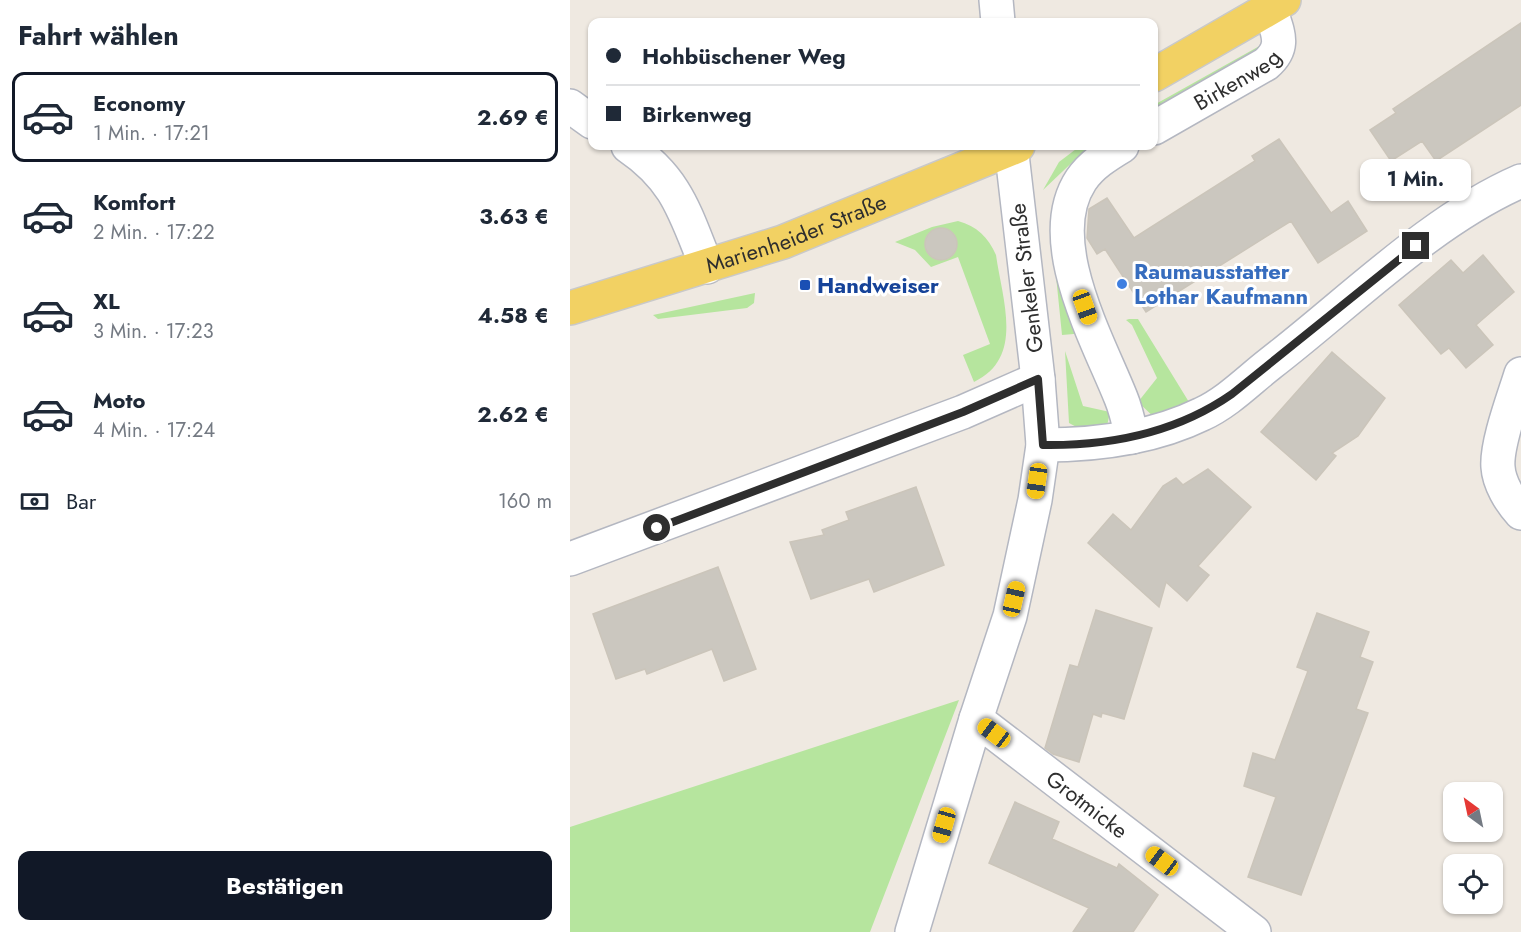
<!DOCTYPE html>
<html lang="de">
<head>
<meta charset="utf-8">
<style>
  :root { --surface:#fff; --page:#f6f6f7; --text:#1f2937; --muted:#747a83; --line:#e0e1e3; --accent:#111827 }
  body { margin:0; font-family:Jost,sans-serif; background:var(--page); color:var(--text); height:100vh; display:flex; flex-direction:column; font-size:22px; white-space:nowrap }
  * { box-sizing:border-box; margin:0 }
  p { font-size:20px; color:var(--muted) }
  .icon { flex:none; width:33px; height:33px; fill:none; stroke:currentColor; stroke-width:2; stroke-linecap:round; stroke-linejoin:round }
  .map { position:relative; flex:1; overflow:hidden }
  .side { display:flex; flex-direction:column; background:var(--surface); width:570px }
  .side>* { flex:none }
  .top-card { position:absolute; left:18px; top:18px; width:570px; height:132px; border-radius:12px; box-shadow:0 2px 4px #0004; display:grid; align-content:center; height:132px; padding:0 18px; background:var(--surface) }
  .needle { width:39px; rotate:327deg }
  .tools { position:absolute; left:873px; top:782px; display:grid; gap:12px }
  .tools a { display:grid; place-items:center; width:60px; height:60px; border-radius:12px; background:var(--surface); box-shadow:0 2px 4px #0004; font-size:30px }
  .end { position:absolute; width:27px; height:27px; margin:-14px; border:8px solid #2e2e2e; background:#fff; box-shadow:0 0 0 3px #fff }
  .from { border-radius:50% }
  .bubble { position:absolute; height:42px; border-radius:12px; background:var(--surface); box-shadow:0 2px 4px #0004; font-size:20px; font-weight:700; line-height:42px; text-align:center }
  .car { position:absolute; width:18px; height:36px; margin:-18px -9px; border-radius:8px; box-shadow:0 0 4px 2px #0007; background:linear-gradient(#f5c518 24%,#345 0 40%,#f5c518 0 76%,#345 0 86%,#f5c518 0) }
  .top-card b { display:flex; align-items:center; gap:21px; height:57px; font-size:22px }
  .top-card b+b { border-top:2px solid var(--line) }
  .top-card i { width:15px; height:15px; background:var(--text) }
  ul { padding:0; list-style:none }
  li { display:flex; align-items:center; gap:18px; height:90px; margin:0 12px 9px; padding:0 6px; border:3px solid transparent; border-radius:12px }
  li div { flex:1 }
  li b { display:block; font-size:22px }
  li em { font-style:normal; font-weight:700 }
  li.active { border-color:var(--accent) }
  li>.icon { width:54px; height:54px; stroke-width:1.5 }
  h2 { padding:0 18px; font-size:27px; line-height:72px }
  .pay { display:flex; align-items:center; gap:15px; height:66px; padding:0 18px; font-size:22px }
  .pay p { margin-inline-start:auto }
  .action { display:flex; gap:12px; margin-top:auto; padding:12px 18px }
  .action a { flex:1; height:69px; border-radius:12px; background:var(--accent); color:#fff; font-size:24px; font-weight:700; line-height:69px; text-align:center }
  main { display:flex; flex:1; min-height:0 }
  .map>svg:first-child { display:block }
  .green { fill:#b6e59e }
  .building { fill:#cbc7bf; stroke:#cbc5ba; stroke-width:1.5 }
  .lines { fill:none; stroke-linecap:round; stroke-linejoin:round }
  .street-casing { stroke:#b4b7c1; stroke-width:36 }
  .primary-casing { stroke:#c9c9c9; stroke-width:36 }
  .street { stroke:#fff; stroke-width:33 }
  .primary { stroke:#f2d163; stroke-width:33 }
  .route { stroke:#2e2e2e; stroke-width:8 }
  .shop-dot { fill:#3f7fe0; stroke:#fff; stroke-width:2 }
  .transit-dot { fill:#1a4fb4; stroke:#fff; stroke-width:2 }
  .labels { text-anchor:middle; dominant-baseline:central; stroke-width:6; stroke-linejoin:round; paint-order:stroke }
  .street-label { font-size:22px; fill:#2e2e2e; stroke:#fff }
  .shop-label { font-size:22px; font-weight:bold; fill:#366cbe; stroke:#fff; text-anchor:start }
  .transit-label { font-size:22px; font-weight:bold; fill:#164399; stroke:#fff; text-anchor:start }
</style>
</head>
<body>
<main>
<section class="side">
<h2>Fahrt wählen</h2>
<ul>
<li class="active"><svg class="icon" aria-label="car" viewBox="0 0 24 24"><path d="M5 17H2v-5l4-1 3-4h7l3 4 3 1v5h-3M9 17h6M6 11h13"/><circle cx="7" cy="17" r="2"/><circle cx="17" cy="17" r="2"/></svg><div><b>Economy</b><p>1 Min. · 17:21</p></div><em>2.69 €</em></li>
<li><svg class="icon" aria-label="car" viewBox="0 0 24 24"><path d="M5 17H2v-5l4-1 3-4h7l3 4 3 1v5h-3M9 17h6M6 11h13"/><circle cx="7" cy="17" r="2"/><circle cx="17" cy="17" r="2"/></svg><div><b>Komfort</b><p>2 Min. · 17:22</p></div><em>3.63 €</em></li>
<li><svg class="icon" aria-label="car" viewBox="0 0 24 24"><path d="M5 17H2v-5l4-1 3-4h7l3 4 3 1v5h-3M9 17h6M6 11h13"/><circle cx="7" cy="17" r="2"/><circle cx="17" cy="17" r="2"/></svg><div><b>XL</b><p>3 Min. · 17:23</p></div><em>4.58 €</em></li>
<li><svg class="icon" aria-label="car" viewBox="0 0 24 24"><path d="M5 17H2v-5l4-1 3-4h7l3 4 3 1v5h-3M9 17h6M6 11h13"/><circle cx="7" cy="17" r="2"/><circle cx="17" cy="17" r="2"/></svg><div><b>Moto</b><p>4 Min. · 17:24</p></div><em>2.62 €</em></li>
</ul>
<div class="pay"><svg class="icon" aria-label="cash" viewBox="0 0 24 24"><path d="M3 7h18v10H3z"/><circle cx="12" cy="12" r="2"/></svg>Bar<p>160 m</p></div>
<div class="action"><a>Bestätigen</a></div>
</section>
<div class="map">
<svg width="951" height="932" viewBox="0 0 951 932">
  <rect width="100%" height="100%" fill="#efe9e1"/>
  <path class="green" d="M693 44 688 55 584 114V105Z
    M510 146H525L512 153 473 190 489 162Z
    M388 221C407 226 418 237 426 255 432 299 455 358 404 382L393 355 420 344 388 257 361 267 345 250 325 242 362 227Z
    M486 226 515 333 492 335 481 227Z
    M185 293 184 303 177 308 88 319 83 315Z
    M559 319H568L622 407 588 421 568 402 587 378 562 325 556 320Z
    M495 351 513 406 540 412 537 426 514 431 499 423Z
    M389 700 300 932H0V827Z"/>
  <path class="building" d="M951 23V105L866 161 852 141 821 161 800 130 826 113 823 109Z
    M709 139 761 213 778 201 797 231 748 263 721 221 576 312 535 249 527 254 517 238 519 209 537 198 564 238 685 161 682 156Z
    M355 244a16 16 0 1 1 32 0a16 16 0 1 1-32 0Z
    M913 255 944 292 906 325 923 345 896 368 879 348 871 354 829 305 881 260 893 273Z
    M762 352 815 398 788 436 762 453 766 456 746 480 691 432Z
    M638 469 681 507 628 566 639 575 617 601 596 582 589 607 518 543 543 514 561 530 593 486 606 478 613 485Z
    M346 487 374 565 304 592 299 579 241 599 220 542 254 535 252 530 279 520 276 512Z
    M148 567 186 669 154 681 142 649 77 674 75 669 46 679 23 614Z
    M526 610 582 628 554 719 532 713 531 717 523 714 509 762 483 754 475 748 500 665 508 667Z
    M747 613 799 632 790 657 803 662 786 709 798 713 731 895 678 877 706 797 674 786 683 753 705 760 738 671 727 667Z
    M445 802 489 822 482 839 547 868 549 864 588 895 563 932H503L519 908 419 863Z"/>
  <g class="lines">
    <g class="street-casing">
      <g id="street">
        <path d="M426 0 428 22"/>
        <path d="M0 106 22 122"/>
        <path id="s1" d="M584 128 696 64C717 46 707 32 700 8"/>
        <path d="M58 146C108 180 115 214 137 267"/>
        <path d="M552 146C537 155 521 165 511 180 471 240 528 340 551 398 556 410 559 424 562 437"/>
        <path d="M951 374C944 397 926 444 928 467 929 483 940 501 951 513"/>
        <path d="M473 445C527 445 583 438 632 414 658 402 679 380 701 363 779 303 861 220 951 181"/>
        <path d="M0 559 393 412 468 379"/>
        <path id="s2" d="M406 719 684 932"/>
        <path d="M342 932 406 719 440 616 465 500 473 445 468 379 441 146"/>
      </g>
    </g>
    <g class="primary-casing">
      <g id="primary">
        <path d="M584 75 714 0"/>
        <path id="s3" d="M0 308 213 242 448 146"/>
      </g>
    </g>
    <use href="#street" class="street"/>
    <use href="#primary" class="primary"/>
  </g>
  <g class="lines">
    <path class="route" d="M87 528 393 412 468 379 473 445C541 446 606 433 662 394L846 246"/>
  </g>
  <circle class="shop-dot" cx="552" cy="284" r="6"/>
  <rect class="transit-dot" x="229" y="279" width="12" height="12" rx="3"/>
  <g class="labels">
    <g class="street-label">
      <text stroke="none"><textPath href="#s1" startOffset="96">Birkenweg</textPath></text>
      <text stroke="none"><textPath href="#s3" startOffset="238">Marienheider Straße</textPath></text>
      <text transform="translate(456 278) rotate(-97)">Genkeler Straße</text>
      <text stroke="none"><textPath href="#s2" startOffset="140">Grotmicke</textPath></text>
    </g>
    <g class="shop-label">
      <text x="564" y="271">Raumausstatter<tspan x="564" dy="25">Lothar Kaufmann</tspan></text>
    </g>
    <g class="transit-label">
      <text x="247" y="285">Handweiser</text>
    </g>
  </g>
</svg>
<div class="tools">
<a><svg class="needle" viewBox="-14 -14 28 28"><path d="M0-13l5 13h-10z" fill="#e53935"/><path d="M0 13l5-13h-10z" fill="#747a83"/></svg></a>
<a><svg class="icon" aria-label="locate" viewBox="0 0 24 24"><circle cx="12" cy="12" r="6"/><path d="M12 2v4M12 18v4M2 12h4M18 12h4"/></svg></a>
</div>
<i class="end from" style="left:87px;top:528px"></i>
<i class="end" style="left:846px;top:246px"></i>
<div class="bubble" style="left:790px;top:159px;width:111px">1 Min.</div>
<i class="car" style="left:515px;top:307px;rotate:160deg"></i>
<i class="car" style="left:467px;top:481px;rotate:188deg"></i>
<i class="car" style="left:444px;top:599px;rotate:13deg"></i>
<i class="car" style="left:424px;top:733px;rotate:307deg"></i>
<i class="car" style="left:374px;top:825px;rotate:196deg"></i>
<i class="car" style="left:592px;top:861px;rotate:307deg"></i>
<div class="top-card">
<b><i class="from"></i>Hohbüschener Weg</b>
<b><i></i>Birkenweg</b>
</div>
</div>
</main>
</body>
</html>
